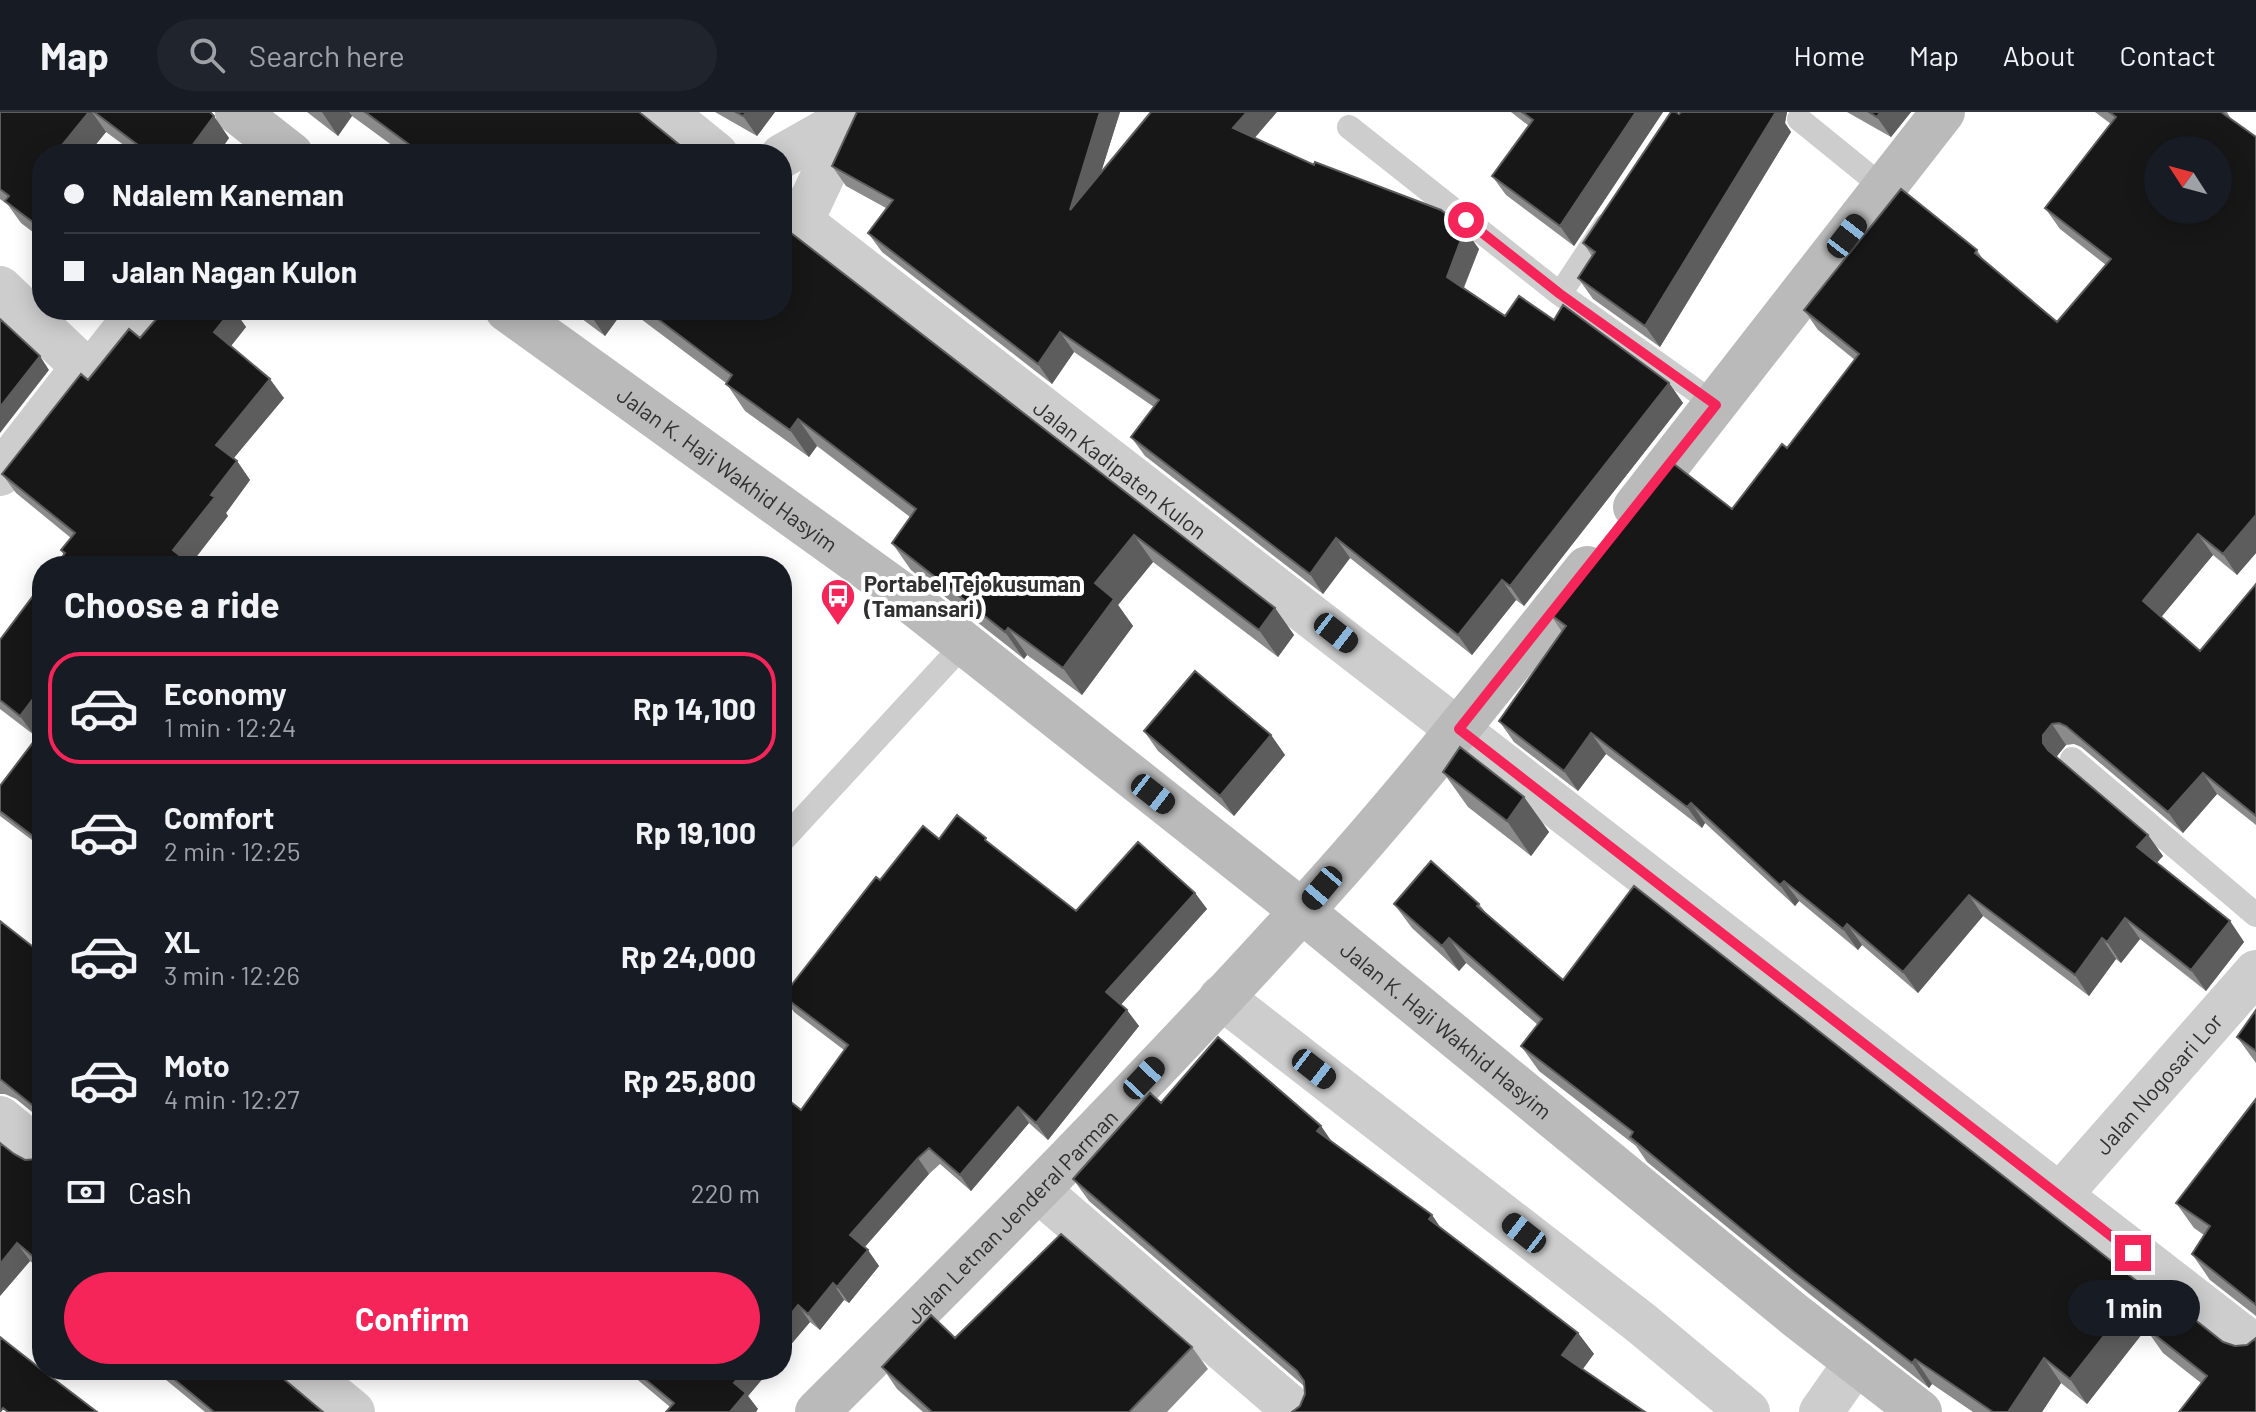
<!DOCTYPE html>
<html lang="en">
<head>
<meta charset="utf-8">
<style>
  :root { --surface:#171b24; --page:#20242c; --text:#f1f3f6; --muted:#9ea1a6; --line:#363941; --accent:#f5255a }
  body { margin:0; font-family:Barlow,sans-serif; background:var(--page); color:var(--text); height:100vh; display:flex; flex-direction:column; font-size:30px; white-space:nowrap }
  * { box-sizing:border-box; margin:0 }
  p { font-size:26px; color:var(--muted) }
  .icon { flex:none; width:44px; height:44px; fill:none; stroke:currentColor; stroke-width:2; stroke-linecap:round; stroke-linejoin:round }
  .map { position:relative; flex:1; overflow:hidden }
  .details { position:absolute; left:32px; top:444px; width:760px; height:824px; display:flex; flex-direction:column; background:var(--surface); border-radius:32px; box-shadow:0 4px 20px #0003 }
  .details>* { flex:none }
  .top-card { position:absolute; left:32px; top:32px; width:760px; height:176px; border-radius:32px; box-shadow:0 4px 20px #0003; display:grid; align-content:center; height:176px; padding:0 32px; background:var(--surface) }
  .needle { width:52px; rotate:306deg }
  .buttons { position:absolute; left:2144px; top:24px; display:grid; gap:16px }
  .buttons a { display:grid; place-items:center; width:88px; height:88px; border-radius:50%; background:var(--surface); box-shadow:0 4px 20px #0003; font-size:40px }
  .end { position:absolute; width:36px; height:36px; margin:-18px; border:10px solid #f5255a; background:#fff; box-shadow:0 0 0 4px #fff }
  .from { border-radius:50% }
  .bubble { position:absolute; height:56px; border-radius:28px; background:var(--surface); box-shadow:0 4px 20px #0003; font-size:26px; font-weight:700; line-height:56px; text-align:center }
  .car { position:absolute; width:24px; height:48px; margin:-24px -12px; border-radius:10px; box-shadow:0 0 6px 2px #0007; background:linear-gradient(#222 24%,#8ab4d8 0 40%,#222 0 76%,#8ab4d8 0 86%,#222 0) }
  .top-card b { display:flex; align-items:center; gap:28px; height:76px; font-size:30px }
  .top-card b+b { border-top:2px solid var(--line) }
  .top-card i { width:20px; height:20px; background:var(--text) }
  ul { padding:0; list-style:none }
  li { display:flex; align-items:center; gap:24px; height:112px; margin:0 16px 12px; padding:0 16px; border:4px solid transparent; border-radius:32px }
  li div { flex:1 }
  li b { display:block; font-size:30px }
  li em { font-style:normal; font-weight:700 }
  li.current { border-color:var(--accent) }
  li>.icon { width:72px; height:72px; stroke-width:1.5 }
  h2 { padding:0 32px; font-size:36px; line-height:96px }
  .pay { display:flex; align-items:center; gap:20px; height:88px; padding:0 32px; font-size:30px }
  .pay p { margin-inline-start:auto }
  .primary-button { display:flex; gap:16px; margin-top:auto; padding:16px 32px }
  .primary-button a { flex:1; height:92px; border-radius:48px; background:var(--accent); color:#fff; font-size:32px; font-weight:700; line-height:92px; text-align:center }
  header { display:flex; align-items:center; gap:48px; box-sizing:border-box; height:112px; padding:0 40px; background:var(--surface); border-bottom:2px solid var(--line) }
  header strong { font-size:38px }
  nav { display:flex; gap:44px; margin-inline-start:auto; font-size:28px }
  .search { width:560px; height:72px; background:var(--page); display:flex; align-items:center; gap:20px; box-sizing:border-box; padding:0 28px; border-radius:44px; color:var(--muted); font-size:30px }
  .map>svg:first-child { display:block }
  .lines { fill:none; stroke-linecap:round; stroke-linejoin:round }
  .lane { stroke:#cdcdcd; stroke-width:24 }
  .street { stroke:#cdcdcd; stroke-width:44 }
  .secondary { stroke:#bababa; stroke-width:44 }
  .wall { fill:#8b8b8b }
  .shaded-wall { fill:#5d5d5d }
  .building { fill:#171717; stroke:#5d5d5d; stroke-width:2; fill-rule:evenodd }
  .route { stroke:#f5255a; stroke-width:10 }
  .labels { text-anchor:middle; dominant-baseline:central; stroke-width:8; stroke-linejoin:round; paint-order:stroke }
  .street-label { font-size:22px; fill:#303030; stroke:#fff }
  .poi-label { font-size:22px; font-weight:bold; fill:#303030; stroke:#fff; text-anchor:start }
</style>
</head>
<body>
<header>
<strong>Map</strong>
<div class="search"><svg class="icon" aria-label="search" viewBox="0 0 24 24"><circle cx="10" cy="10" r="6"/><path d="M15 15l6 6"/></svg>Search here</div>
<nav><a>Home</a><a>Map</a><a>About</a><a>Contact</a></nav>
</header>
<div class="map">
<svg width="2256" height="1300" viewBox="0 0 2256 1300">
  <rect width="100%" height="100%" fill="#fff"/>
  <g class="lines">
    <path class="lane" d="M1799 7 1884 76
      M1349 15 1560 182 1716 293
      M1560 182 1605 114
      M2072 647 2256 803
      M782 729 964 532"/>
    <g class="street">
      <path d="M664 0 716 42"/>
      <path d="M782 44 849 6"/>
      <path id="s1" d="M782 95 2256 1235"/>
      <path d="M801 110 853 0"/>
      <path d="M0 176 83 255"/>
      <path d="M0 362 83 255H91L99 250 140 198"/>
      <path d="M1221 885 1641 1211 1748 1300"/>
      <path d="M0 1006 42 1041"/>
      <path d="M1039 1079 1296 1300"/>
      <path id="s2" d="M2059 1084 2256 860"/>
      <path d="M302 1258 353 1300"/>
      <path d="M1821 1300 1856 1250"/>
    </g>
    <g class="secondary">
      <path d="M237 0 291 42"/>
      <path id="s3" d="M507 198 895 477 1302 799 1796 1204 1920 1300"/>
      <path d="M1635 395 1943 0"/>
      <path id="s4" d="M817 1300C982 1136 1145 972 1301 800 1402 690 1494 573 1587 456"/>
    </g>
  </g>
  <path class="wall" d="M0 0H210L229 26 218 42H136L106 20 88 42H42V127L21 111 8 93 0 87Z
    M307 0H639L681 34 700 42H404L352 4 338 24Z
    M715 0H775L757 24Z
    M857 0H1120L1101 60 1255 26 1479 137 1464 176 1505 204 1554 208 1669 271 1683 291 1524 494 1516 488 1472 543 1350 446 1323 482 1145 344 1131 325 1154 295 1074 240 1052 272 882 140 868 121 886 96 846 74 832 54Z
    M1511 0H1663L1574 134 1506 83 1492 64 1529 14Z
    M1681 0H1787L1785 11 1791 20 1660 235 1593 187 1578 166 1592 144 1583 131Z
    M1847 0H1911L1891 25Z
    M2095 0H2227L2231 7 2256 25V441L2237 463 2213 443 2161 505 2200 539 2256 472V713L2217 682 2183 721 2081 635 2074 632 2066 633 2057 644 2058 646 2148 723 2163 744 2156 751 2230 809 2244 830 2206 879 2140 827 2121 851 2116 847 2089 884 1983 804 1918 881 1862 833 1858 838 1799 789 1795 794 1705 711 1702 716 1606 642 1578 679 1514 630 1499 609 1562 520 1550 502 1732 397 1787 336 1855 248 1818 218 1804 198 1977 138 1984 149 2057 210 2106 153 2060 117 2045 96 2111 12Z
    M164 198H234L246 215 231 234 284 286 233 346 237 349 250 368 226 401 228 404 191 452 64 443 61 438 71 426 16 381 2 362 88 268 140 226Z
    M570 198H624L605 224Z
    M629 198H782L1275 496 1294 523 1278 545 1153 450 1118 493 1133 514 1082 583 1027 543 1024 547 911 458 892 431 910 405 817 334 809 345 745 299 726 271Z
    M42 472V612L34 623 0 597V528Z
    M1144 619 1271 623 1285 643 1234 704 1158 639Z
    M1443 660 1524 685 1549 720 1531 744 1468 695Z
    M0 674 40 734 0 704Z
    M939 727 992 734 1076 799 1195 781 1207 797 1121 892 1139 914 1048 1028 1029 1011 971 1079 940 1052 929 1062 865 1135 879 1154 849 1191 844 1188 820 1218 810 1210 782 1243 801 998 844 938 794 900 783 884 880 768Z
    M1394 792H1479L1486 801 1563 868 2158 1196 2223 1230 2235 1234 2201 1271 2163 1241 2146 1217 2087 1292 2061 1271 2042 1300H1973L1932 1272 1929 1276 1812 1184 1647 1050 1636 1034 1539 959 1521 934 1538 913 1466 851 1459 859 1412 816Z
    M0 809 42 842V1008L16 987 5 982H0Z
    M2256 898V951L2237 925Z
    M2256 987V1204L2210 1168 2192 1142 2204 1123 2194 1116 2176 1091Z
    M1161 991 1321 1014 1332 1030 1432 1103 1441 1117 1578 1221 1594 1242 1300 1294 1305 1282 1304 1274 1089 1089 1073 1067Z
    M14 1042 25 1048 37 1047 42 1044V1159L30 1149 0 1184Z
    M955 1226 1192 1235 1208 1257 1167 1300H923L897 1277 882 1255Z
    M154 1258H274L277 1262 323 1300H205Z
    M626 1258H770L748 1284 758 1297 670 1295Z"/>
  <path class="shaded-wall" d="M89 0H92L106 20 88 42H55Z
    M322 0H349L352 4 338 24Z
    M746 0H775L757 24 743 4Z
    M1100 0H1120L1083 118 1070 98Z
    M1247 0H1277L1247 35 1233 16Z
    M1636 0H1663L1574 134 1560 114Z
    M1776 0H1787L1785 11 1791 20 1660 235 1645 214Z
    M1880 0H1911L1891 25 1877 5Z
    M214 4 229 26 218 42H186Z
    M1465 117 1479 137 1460 184 1447 165Z
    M232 198H234L246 215 227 239 214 220Z
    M587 198H624L605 224Z
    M1060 220 1074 240 1052 272 1038 252Z
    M40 244 49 258 0 321V295Z
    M270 267 284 286 229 352 216 333Z
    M1669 271 1683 291 1524 494 1510 474Z
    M798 307 817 334 809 345 790 318Z
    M237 349 250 368 226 401 228 404 189 454 173 438 211 383Z
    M2256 403V441L2237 463 2223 442Z
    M2198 422 2213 443 2158 509 2143 489Z
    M1134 423 1153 450 1118 493 1133 514 1082 583 1063 556 1095 471Z
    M1336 426 1350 446 1323 482 1310 462Z
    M1502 468 1516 488 1472 543 1458 523Z
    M1275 496 1294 523 1278 545 1259 518Z
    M1008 516 1027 543 1024 547 1005 520Z
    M42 575V612L34 623 20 604Z
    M2052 612 2066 633 2057 644 2058 651 2043 631V623Z
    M1591 621 1606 642 1578 679 1564 659Z
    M1271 623 1285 643 1234 704 1220 684Z
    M2203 661 2217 682 2183 721 2168 700Z
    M1524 685 1549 720 1531 744 1507 709Z
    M1691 691 1705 711 1702 716 1687 695Z
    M42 712V731L40 734 33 724Z
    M2148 723 2163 744 2152 756 2137 735Z
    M1784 769 1799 789 1795 794 1780 773Z
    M1195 781 1207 797 1118 896 1106 880Z
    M1969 783 1983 804 1918 881 1903 860Z
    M2125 806 2140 827 2121 851 2107 830Z
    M2230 809 2244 830 2206 879 2191 858Z
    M1847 812 1862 833 1858 838 1843 817Z
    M1449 826 1466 851 1459 859 1442 834Z
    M2102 826 2116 847 2089 884 2075 863Z
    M782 851 789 861 782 870Z
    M1127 898 1139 914 1048 1028 1036 1011Z
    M1018 995 1029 1011 971 1079 960 1063Z
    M1321 1014 1336 1036 1317 1019Z
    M918 1046 929 1062 861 1139 850 1123Z
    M1432 1103 1447 1125 1429 1107Z
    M17 1131 30 1149 0 1184V1152Z
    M868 1138 879 1154 849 1191 837 1175Z
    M833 1171 844 1188 820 1218 808 1202Z
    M2143 1174 2160 1199 2087 1292 2070 1267Z
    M798 1193 810 1210 782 1243V1213Z
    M1578 1221 1594 1242 1577 1265 1562 1243Z
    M2044 1246 2061 1271 2042 1300H2008Z
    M1915 1247 1932 1272 1929 1276 1912 1251Z
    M745 1258H770L748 1284 758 1297 756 1300H730L734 1271Z"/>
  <path class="building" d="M0 0H89L55 42H42V117L5 89 9 84 0 77Z
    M94 0H210L214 4 186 42H150Z
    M365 0H639L681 34 697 39 700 42H416L418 39Z
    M736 0H746L743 4Z
    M857 0H1100L1070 98 1151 0H1247L1233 16 1314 53 1315 50 1441 98 1465 117 1447 165 1505 204 1519 184 1554 208 1563 193 1669 271 1510 474 1502 468 1458 523 1336 426 1310 462 1131 325 1159 288 1060 220 1038 252 868 121 893 88 832 54Z
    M1522 0H1636L1560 114 1492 64 1533 8Z
    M1671 0H1676L1679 2 1681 0H1776L1645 214 1578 166 1595 140 1583 131Z
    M1869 0H1880L1877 5Z
    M2109 0H2221L2256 25V403L2223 442 2198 422 2143 489 2200 539 2256 472V704L2203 661 2168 700 2066 614 2059 611 2052 612 2043 623V631L2048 638 2148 723 2137 735 2230 809 2191 858 2125 806 2107 830 2102 826 2075 863 1969 783 1903 860 1847 812 1843 817 1784 769 1780 773 1691 691 1687 695 1591 621 1564 659 1499 609 1566 514 1550 502 1670 349 1732 397 1782 332 1787 336 1859 242 1804 198 1901 77 1977 138 1975 141 2057 210 2111 147 2045 96 2116 5ZM2158 38H2218V98H2158Z
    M782 114 1275 496 1259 518 1134 423 1095 471 1114 487 1063 556 1008 516 1005 520 892 431 916 397 798 307 790 318 726 272 732 263 646 198H782Z
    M164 198H232L214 220 270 267 216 333 237 349 211 383 215 385 173 438 193 454H56L65 441 61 438 75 421 2 362 81 262 88 268 129 217 140 226Z
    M0 207 40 244 0 295Z
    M42 472V575L20 604 0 588V528Z
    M1195 559 1271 623 1220 684 1144 619Z
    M41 620 42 712 33 724 0 699V674Z
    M1460 635 1524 685 1507 709 1443 660Z
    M957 703 986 726 985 728 1076 799 1138 730 1195 781 1106 880 1127 898 1036 1011 1018 995 960 1063 929 1036 918 1046 850 1123 868 1138 837 1175 833 1171 808 1202 798 1193 782 1213V983L801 998 848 933 783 884 876 765 880 768 923 714 939 727Z
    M1431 749 1479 792 1477 794 1563 868 1634 774 2143 1174 2070 1267 2044 1246 2008 1300H1993L1915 1247 1912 1251 1794 1160 1630 1025 1633 1020 1521 934 1542 907 1449 826 1442 834 1394 792Z
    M0 809 42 842V1001L0 967Z
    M2256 898V939L2237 925Z
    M1218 925 1321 1014 1317 1019 1432 1103 1429 1107 1578 1221 1562 1243 1645 1300H1292L1300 1294 1305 1282 1304 1269 1297 1259 1073 1067 1150 981 1161 991Z
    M2256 987V1193L2192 1142 2210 1114 2176 1091Z
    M0 1031 14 1042 25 1048 37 1047 42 1044V1152L17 1131 0 1152Z
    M1061 1122 1192 1235 1129 1300H932L882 1255 931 1203 955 1226Z
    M2165 1184 2223 1230 2235 1234 2247 1233 2256 1226V1300H2179L2207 1264 2145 1215Z
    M0 1225 42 1258 97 1300H8L3 1296 0 1300Z
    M163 1258H273L323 1300H214Z
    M634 1258H745L734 1271 746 1281 730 1300H666L674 1291Z"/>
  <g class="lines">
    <path class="route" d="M1466 108 1560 182 1716 293 1459 617 2133 1141"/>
  </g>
  <defs>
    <g id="bus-pin" transform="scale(1.8)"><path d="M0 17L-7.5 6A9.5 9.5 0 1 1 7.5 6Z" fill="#f5255a" stroke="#fff"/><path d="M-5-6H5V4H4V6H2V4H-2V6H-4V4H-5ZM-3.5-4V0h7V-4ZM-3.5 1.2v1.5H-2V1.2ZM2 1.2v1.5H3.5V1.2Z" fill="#fff"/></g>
  </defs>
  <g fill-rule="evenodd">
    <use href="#bus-pin" x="838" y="484"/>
  </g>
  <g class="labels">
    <g class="street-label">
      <text stroke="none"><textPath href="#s1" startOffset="428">Jalan Kadipaten Kulon</textPath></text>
      <text stroke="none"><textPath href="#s3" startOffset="272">Jalan K. Haji Wakhid Hasyim</textPath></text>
      <text stroke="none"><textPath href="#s3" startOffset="1184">Jalan K. Haji Wakhid Hasyim</textPath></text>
      <text stroke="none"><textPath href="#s2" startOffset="150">Jalan Nogosari Lor</textPath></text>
      <text stroke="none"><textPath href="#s4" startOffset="276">Jalan Letnan Jenderal Parman</textPath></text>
    </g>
    <g class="poi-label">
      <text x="864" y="471">Portabel Tejokusuman<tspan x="864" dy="25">(Tamansari)</tspan></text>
    </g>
  </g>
</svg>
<div class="buttons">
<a><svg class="needle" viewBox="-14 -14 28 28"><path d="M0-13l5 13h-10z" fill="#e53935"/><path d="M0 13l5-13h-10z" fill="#9ea1a6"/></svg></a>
</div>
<i class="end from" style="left:1466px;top:108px"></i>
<i class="end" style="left:2133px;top:1141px"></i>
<div class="bubble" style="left:2068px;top:1168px;width:132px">1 min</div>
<i class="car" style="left:1847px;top:124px;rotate:38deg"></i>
<i class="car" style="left:1336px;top:521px;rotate:128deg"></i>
<i class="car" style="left:1153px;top:682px;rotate:128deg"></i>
<i class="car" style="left:1322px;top:776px;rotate:220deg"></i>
<i class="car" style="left:1314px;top:957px;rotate:128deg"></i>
<i class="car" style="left:1144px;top:966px;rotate:43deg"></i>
<i class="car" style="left:1524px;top:1121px;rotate:308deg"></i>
<div class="top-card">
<b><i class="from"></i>Ndalem Kaneman</b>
<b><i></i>Jalan Nagan Kulon</b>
</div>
<section class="details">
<h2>Choose a ride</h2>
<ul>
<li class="current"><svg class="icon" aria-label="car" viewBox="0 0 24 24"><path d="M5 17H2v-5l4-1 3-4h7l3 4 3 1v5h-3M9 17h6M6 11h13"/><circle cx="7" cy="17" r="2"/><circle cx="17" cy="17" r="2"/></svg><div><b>Economy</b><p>1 min · 12:24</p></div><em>Rp 14,100</em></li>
<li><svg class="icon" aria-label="car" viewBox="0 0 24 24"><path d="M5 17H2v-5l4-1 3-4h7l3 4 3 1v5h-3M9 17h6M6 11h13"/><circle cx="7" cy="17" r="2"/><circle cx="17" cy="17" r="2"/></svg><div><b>Comfort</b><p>2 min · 12:25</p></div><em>Rp 19,100</em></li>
<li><svg class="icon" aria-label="car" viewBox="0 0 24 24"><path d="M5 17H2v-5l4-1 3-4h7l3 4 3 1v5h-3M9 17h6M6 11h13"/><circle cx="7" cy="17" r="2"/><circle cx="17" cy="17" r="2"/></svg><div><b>XL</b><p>3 min · 12:26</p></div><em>Rp 24,000</em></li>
<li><svg class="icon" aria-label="car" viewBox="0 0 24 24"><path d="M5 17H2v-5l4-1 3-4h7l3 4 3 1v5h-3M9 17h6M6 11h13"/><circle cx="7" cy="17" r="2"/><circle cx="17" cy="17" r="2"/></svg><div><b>Moto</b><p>4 min · 12:27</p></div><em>Rp 25,800</em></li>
</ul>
<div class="pay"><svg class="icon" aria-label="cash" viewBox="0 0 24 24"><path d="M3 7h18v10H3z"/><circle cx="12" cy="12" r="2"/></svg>Cash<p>220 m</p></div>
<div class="primary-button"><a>Confirm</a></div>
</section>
</div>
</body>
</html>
